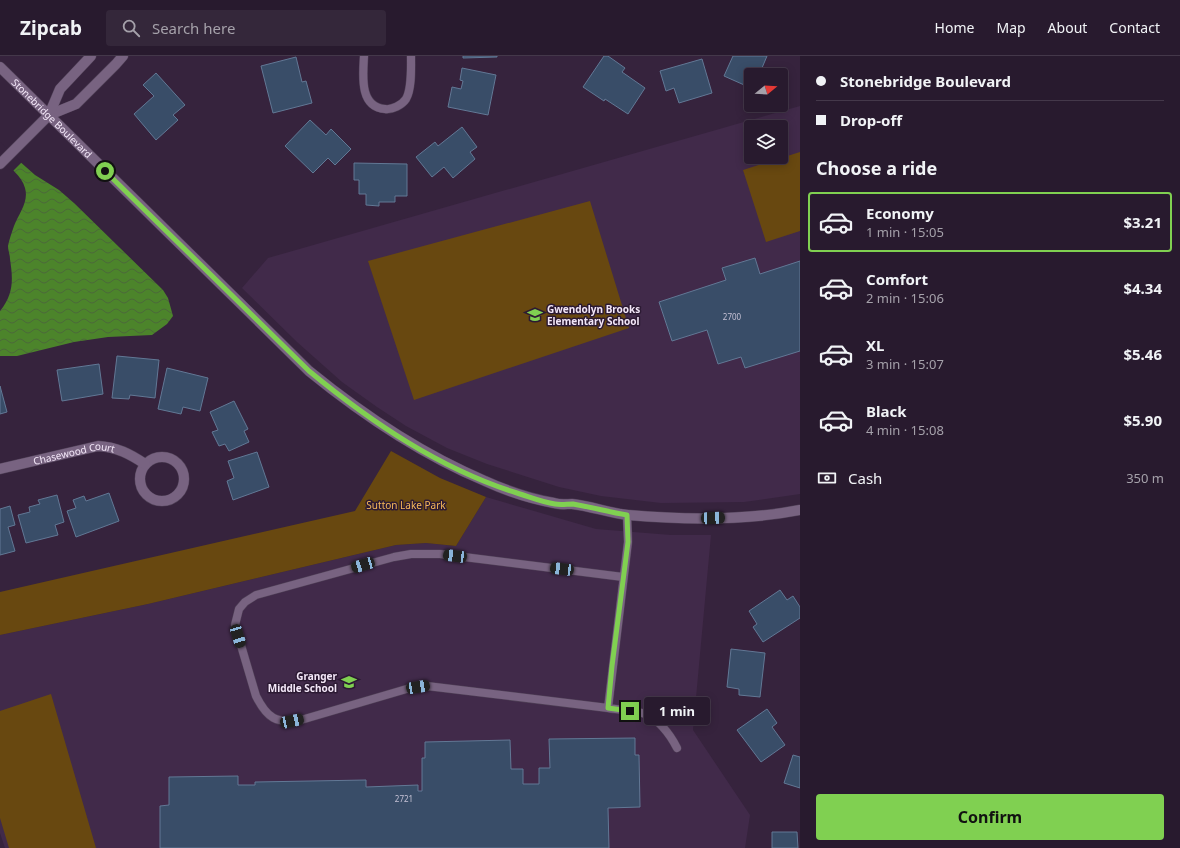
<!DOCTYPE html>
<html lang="en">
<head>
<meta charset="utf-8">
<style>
  :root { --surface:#281a2e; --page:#34273a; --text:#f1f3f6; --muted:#a5a1aa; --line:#44384a; --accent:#80d051 }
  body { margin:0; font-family:"Noto Sans",sans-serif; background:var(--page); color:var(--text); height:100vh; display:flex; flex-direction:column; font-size:15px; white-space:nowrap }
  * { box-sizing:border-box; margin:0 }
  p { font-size:13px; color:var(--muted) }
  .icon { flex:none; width:22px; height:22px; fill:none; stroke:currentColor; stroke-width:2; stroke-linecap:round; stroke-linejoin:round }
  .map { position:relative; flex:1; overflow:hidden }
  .sheet { display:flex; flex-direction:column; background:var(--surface); width:380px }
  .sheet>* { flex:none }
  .hud { display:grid; align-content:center; height:88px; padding:0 16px; background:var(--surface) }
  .needle { width:26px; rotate:72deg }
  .tools { position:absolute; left:744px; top:12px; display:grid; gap:8px }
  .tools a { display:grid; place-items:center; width:44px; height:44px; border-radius:4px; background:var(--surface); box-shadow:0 2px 10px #0003,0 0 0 1px var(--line); font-size:20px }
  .end { position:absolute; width:18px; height:18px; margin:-9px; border:5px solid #80d051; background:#111; box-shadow:0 0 0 2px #111 }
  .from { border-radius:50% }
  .bubble { position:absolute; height:28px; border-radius:4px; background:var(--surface); box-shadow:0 2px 10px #0003,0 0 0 1px var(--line); font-size:13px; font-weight:700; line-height:28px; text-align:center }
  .car { position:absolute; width:12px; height:24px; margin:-12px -6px; border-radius:5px; box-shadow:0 0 3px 1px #0007; background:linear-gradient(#222 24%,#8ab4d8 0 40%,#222 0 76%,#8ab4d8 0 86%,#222 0) }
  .hud b { display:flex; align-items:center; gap:14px; height:38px; font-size:15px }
  .hud b+b { border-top:1px solid var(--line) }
  .hud i { width:10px; height:10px; background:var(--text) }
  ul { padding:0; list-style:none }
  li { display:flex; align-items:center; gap:12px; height:60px; margin:0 8px 6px; padding:0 8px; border:2px solid transparent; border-radius:4px }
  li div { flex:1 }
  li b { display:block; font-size:15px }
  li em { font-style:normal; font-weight:700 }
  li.selected { border-color:var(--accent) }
  li>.icon { width:36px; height:36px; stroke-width:1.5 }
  h2 { padding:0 16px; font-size:18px; line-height:48px }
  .pay { display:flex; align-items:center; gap:10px; height:44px; padding:0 16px; font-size:15px }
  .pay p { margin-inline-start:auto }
  .primary-button { display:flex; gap:8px; margin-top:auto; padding:8px 16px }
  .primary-button a { flex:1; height:46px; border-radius:4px; background:var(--accent); color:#111; font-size:16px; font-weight:700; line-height:46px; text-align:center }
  header { display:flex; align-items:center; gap:24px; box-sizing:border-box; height:56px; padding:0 20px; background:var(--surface); border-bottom:1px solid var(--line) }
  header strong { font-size:19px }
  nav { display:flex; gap:22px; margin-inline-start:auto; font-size:14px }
  .search { width:280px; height:36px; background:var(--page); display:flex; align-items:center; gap:10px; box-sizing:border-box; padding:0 14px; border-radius:4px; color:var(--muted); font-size:15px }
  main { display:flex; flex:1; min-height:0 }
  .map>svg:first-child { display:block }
  .built { fill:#412a4a; fill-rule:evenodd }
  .park { fill:#684810 }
  .water { fill:url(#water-waves) }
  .pier { fill:#36233d }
  .building { fill:#394d68; stroke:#627895 }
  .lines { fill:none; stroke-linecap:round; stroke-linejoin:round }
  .service-casing { stroke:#504157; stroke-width:9 }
  .minor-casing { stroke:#504157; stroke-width:11 }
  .service { stroke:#786381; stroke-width:8 }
  .minor { stroke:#786381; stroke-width:10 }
  .route { stroke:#80d051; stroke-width:5 }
  .labels { text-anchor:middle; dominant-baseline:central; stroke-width:3; stroke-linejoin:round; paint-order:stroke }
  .number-label { font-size:8px; fill:#c4c0d4 }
  .street-label { font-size:10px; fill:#f3e7f8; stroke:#2c1a33 }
  .poi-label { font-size:10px; font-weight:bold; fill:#f3e7f8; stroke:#2c1a33; text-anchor:start }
  .park-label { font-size:10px; fill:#f6b859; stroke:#2c1a33 }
</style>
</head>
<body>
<header>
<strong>Zipcab</strong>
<div class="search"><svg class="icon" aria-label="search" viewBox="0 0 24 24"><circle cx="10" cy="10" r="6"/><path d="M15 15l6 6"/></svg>Search here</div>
<nav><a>Home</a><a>Map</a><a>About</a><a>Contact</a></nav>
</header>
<main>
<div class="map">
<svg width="800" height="792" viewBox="0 0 800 792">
  <defs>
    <pattern id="water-waves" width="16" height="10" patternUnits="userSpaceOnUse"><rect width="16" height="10" fill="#4c842b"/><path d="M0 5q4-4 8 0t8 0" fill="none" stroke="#4b6839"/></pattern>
  </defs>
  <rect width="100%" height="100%" fill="#36233d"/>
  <path class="built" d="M800 50V438L744 446 661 447 601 440 559 431 487 408 447 392 406 370 377 351 342 326 297 286 242 232 268 202ZM751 71H781V101H751Z
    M486 441 596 473 671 479H711L693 674 750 759 745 792H5L0 777V579L148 548 396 489 426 487 456 490Z"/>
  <path class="park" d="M800 96V175L766 186 743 114Z
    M590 145 629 272 414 344 368 205Z
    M391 395 440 422 486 441 456 490 426 487 396 489 148 548 0 579V536L355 455Z
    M51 638 96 792H9L0 762V655Z"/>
  <path class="water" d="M0 88 35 119 59 134 74 147 163 234 168 242 173 260 167 268 152 279 108 281 74 286 17 300H0V255C14 238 13 223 10 203 10 199 8 194 8 190 9 184 12 176 14 170 19 157 29 146 25 132 22 120 8 110 0 101Z"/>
  <path class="pier" d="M0 86 22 106 12 116 0 104Z"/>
  <path class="building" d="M463 0H497V1L463 2Z
    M604 0H608L625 12 622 16 645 32 628 58 605 43 604 45 583 31Z
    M733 0H767L759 19H751V32L724 20Z
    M296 1 302 26 306 25 312 47 273 57 261 10Z
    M702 3 712 37 679 47 674 32 666 35 660 15Z
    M462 12 496 19 488 59 448 51 452 31 461 33 463 25 460 24Z
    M156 17 185 49 173 59 178 64 156 84 134 58 154 40 143 29Z
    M310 64 326 79 331 73 351 93 335 109 328 102 313 117 285 90Z
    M462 71 477 91 470 96 475 103 453 122 444 111 432 121 416 101 435 86 438 90Z
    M354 107 407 108V140H395V146H379V150L366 149V138H359V124H354Z
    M755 202 760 218 800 205V295L745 312 741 301 718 308 707 274 672 285 659 246 726 224 722 212Z
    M117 300 159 304 155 342 130 339 129 343 112 342Z
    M99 308 103 338 62 345 57 314Z
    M167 312 208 322 200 355 183 351 181 358 158 353Z
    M0 330 7 356 0 358Z
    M234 345 248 373 244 375 249 386 229 395 225 388 219 390 212 376 218 374 210 356Z
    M257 396 269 431 233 444 227 425 234 422 228 405Z
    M109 437 119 465 76 481 67 455 76 452 73 444 84 440 86 445Z
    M57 439 64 466 55 469 58 479 26 487 18 459 30 456 29 451 40 448 38 444Z
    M10 450 15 469 8 471 15 495 0 499V453Z
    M780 534 787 544 793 540 800 551V562L763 586 753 571 757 568 749 555Z
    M731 593 765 597 760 641 739 639V633L727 631Z
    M767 653 777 667 772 671 785 689 761 706 737 674Z
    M635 682V699H639L640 751 608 752 609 792H160V750L169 749V721L238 720V729H255V726L366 724V731L418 729V735H422V702H425V686L510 684 511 713H523V728H539V712H550L549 683Z
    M793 699 800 701V732L784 727Z
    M772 776H797L798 792H772Z"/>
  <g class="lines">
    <g class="service-casing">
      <path id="service" d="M364 0C363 19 359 51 385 53 392 54 402 49 406 43 412 33 411 11 411 0
        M627 459 628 486 608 652C619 654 631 654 642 657 657 661 670 678 677 692
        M608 652 427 630 410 632 301 664C276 668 267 662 256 640L235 569 239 553 245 546 256 539 394 501 411 498H440L623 521"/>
    </g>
    <g class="minor-casing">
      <g id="minor">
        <path id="s1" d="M0 11 309 315C363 359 421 398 485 425 507 435 531 443 554 447 560 449 566 448 572 448 591 450 609 457 628 459 685 464 744 465 800 454"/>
        <path d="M49 59 76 48 116 8 123 0"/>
        <path d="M0 108 49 59 60 33 91 0"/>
        <circle cx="162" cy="423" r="22"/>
        <path id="s2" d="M0 413 98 390C117 391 130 398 145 408"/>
      </g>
    </g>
    <use href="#service" class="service"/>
    <use href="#minor" class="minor"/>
  </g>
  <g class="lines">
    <path class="route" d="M105 115 309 315C371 366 440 413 517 437 530 441 542 446 555 448 561 449 567 448 573 448 591 451 609 456 627 459L628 486 612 610 608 652 630 655"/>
  </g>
  <defs>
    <g id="school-bare" transform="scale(1.2)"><path d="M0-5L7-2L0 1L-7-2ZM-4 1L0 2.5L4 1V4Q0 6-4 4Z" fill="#80d051" stroke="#2c1a33" stroke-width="2.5" paint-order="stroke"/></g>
  </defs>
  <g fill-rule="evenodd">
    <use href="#school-bare" x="535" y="259"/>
    <use href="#school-bare" x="349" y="626"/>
  </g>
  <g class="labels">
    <g class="number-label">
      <text x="732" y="260">2700</text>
      <text x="404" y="742">2721</text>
    </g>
    <g class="street-label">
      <text stroke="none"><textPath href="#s1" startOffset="73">Stonebridge Boulevard</textPath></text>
      <text stroke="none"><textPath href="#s2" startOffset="76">Chasewood Court</textPath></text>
    </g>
    <g class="poi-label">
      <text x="547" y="253">Gwendolyn Brooks<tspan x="547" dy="12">Elementary School</tspan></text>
      <text x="337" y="620" text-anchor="end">Granger<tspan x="337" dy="12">Middle School</tspan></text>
    </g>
    <g class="park-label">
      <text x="406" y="449">Sutton Lake Park</text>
    </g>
  </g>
</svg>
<div class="tools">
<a><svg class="needle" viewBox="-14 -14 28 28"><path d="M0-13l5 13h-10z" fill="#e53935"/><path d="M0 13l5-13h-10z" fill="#a5a1aa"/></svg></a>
<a><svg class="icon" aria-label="layers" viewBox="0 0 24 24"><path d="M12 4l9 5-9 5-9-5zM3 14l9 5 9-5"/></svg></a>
</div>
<i class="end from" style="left:105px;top:115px"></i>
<i class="end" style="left:630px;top:655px"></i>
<div class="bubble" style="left:644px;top:641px;width:66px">1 min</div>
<i class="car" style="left:713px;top:462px;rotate:88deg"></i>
<i class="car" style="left:455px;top:500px;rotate:277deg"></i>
<i class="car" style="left:363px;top:509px;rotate:254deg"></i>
<i class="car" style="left:562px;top:513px;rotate:277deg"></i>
<i class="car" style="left:238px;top:580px;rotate:163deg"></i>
<i class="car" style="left:418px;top:631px;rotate:81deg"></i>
<i class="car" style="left:292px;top:665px;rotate:78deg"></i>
</div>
<section class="sheet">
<div class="hud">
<b><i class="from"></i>Stonebridge Boulevard</b>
<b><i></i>Drop-off</b>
</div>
<h2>Choose a ride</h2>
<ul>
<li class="selected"><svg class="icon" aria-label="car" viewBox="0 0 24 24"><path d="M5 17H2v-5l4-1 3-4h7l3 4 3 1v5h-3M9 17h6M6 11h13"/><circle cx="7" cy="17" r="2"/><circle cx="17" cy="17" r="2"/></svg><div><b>Economy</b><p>1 min · 15:05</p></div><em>$3.21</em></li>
<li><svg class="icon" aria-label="car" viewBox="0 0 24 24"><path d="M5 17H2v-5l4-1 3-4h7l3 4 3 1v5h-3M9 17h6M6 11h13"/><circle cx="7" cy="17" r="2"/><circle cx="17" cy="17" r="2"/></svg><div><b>Comfort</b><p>2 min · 15:06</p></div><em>$4.34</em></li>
<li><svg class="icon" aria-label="car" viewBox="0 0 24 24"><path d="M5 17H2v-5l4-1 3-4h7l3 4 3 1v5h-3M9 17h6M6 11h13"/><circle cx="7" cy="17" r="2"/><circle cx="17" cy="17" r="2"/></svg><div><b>XL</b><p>3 min · 15:07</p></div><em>$5.46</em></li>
<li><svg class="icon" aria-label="car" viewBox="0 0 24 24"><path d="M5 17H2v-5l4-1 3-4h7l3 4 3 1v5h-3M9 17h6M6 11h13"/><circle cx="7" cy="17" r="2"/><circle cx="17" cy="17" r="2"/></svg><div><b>Black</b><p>4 min · 15:08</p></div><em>$5.90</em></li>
</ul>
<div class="pay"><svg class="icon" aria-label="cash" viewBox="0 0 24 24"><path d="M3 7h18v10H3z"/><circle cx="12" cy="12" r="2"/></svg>Cash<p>350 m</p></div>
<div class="primary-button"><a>Confirm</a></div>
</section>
</main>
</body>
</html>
